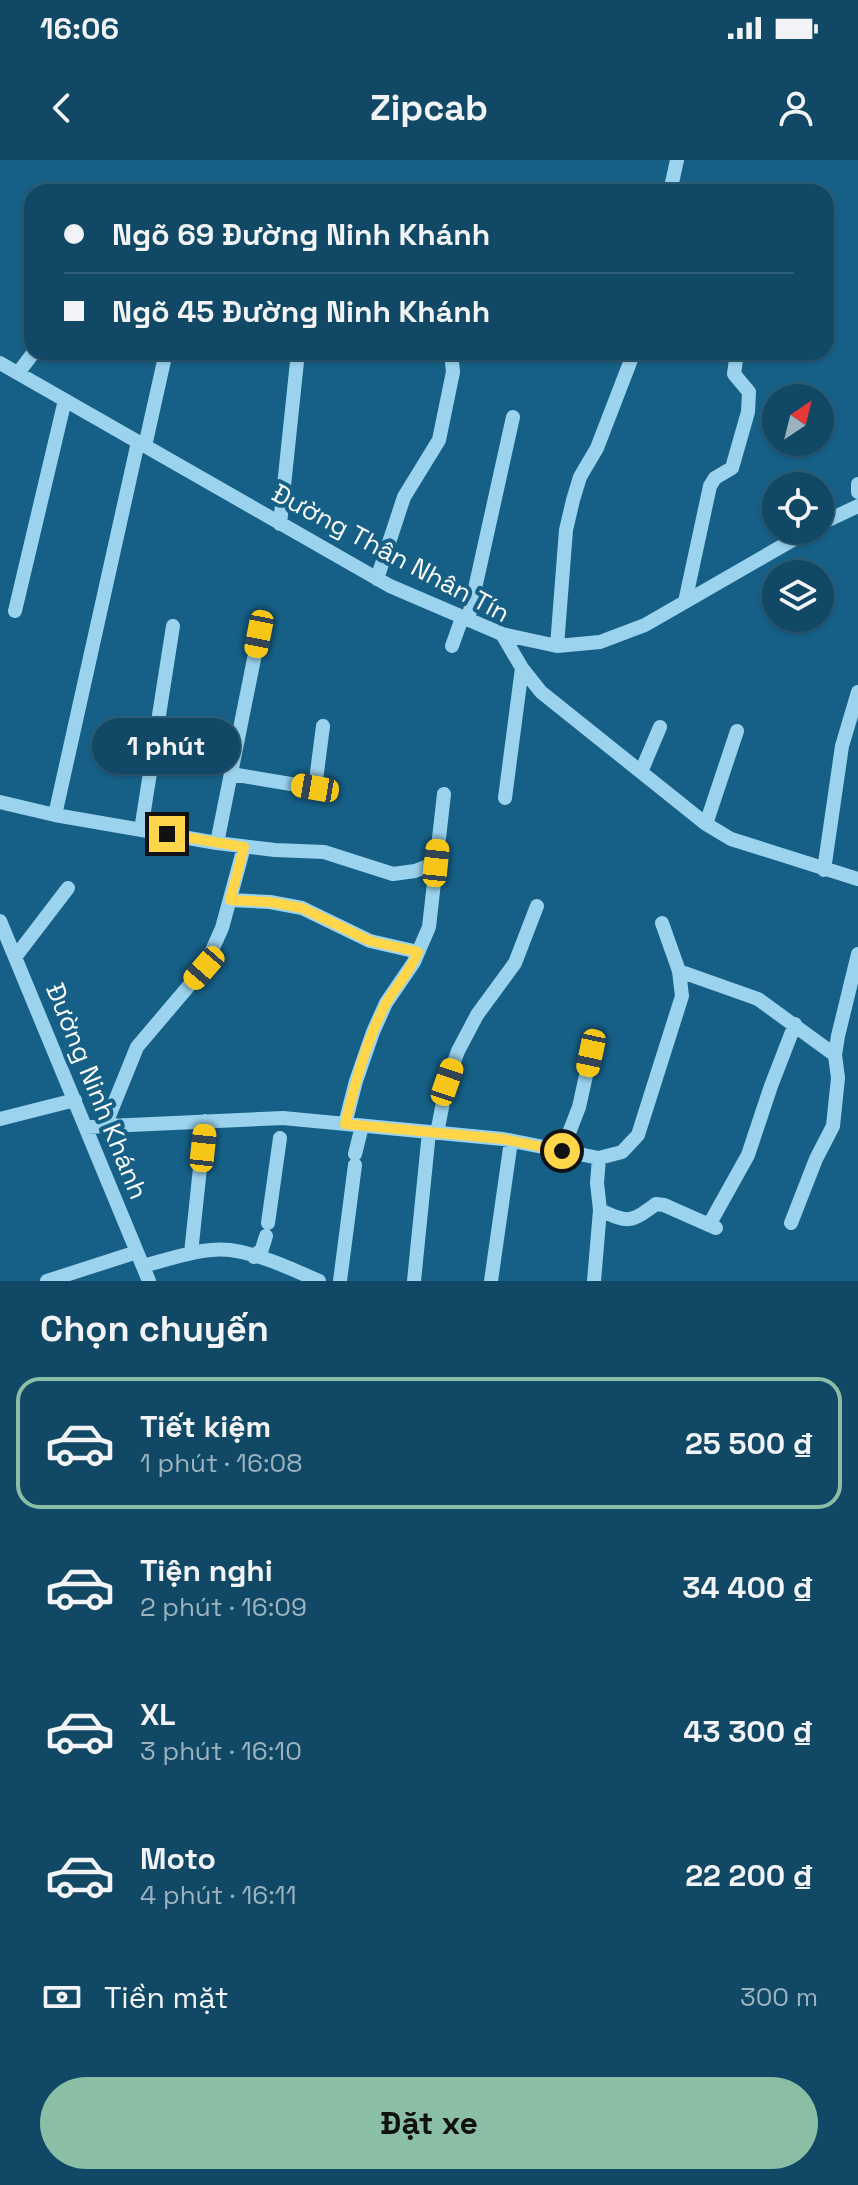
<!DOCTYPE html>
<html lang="vi">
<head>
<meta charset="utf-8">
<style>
  :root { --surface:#104865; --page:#1e526e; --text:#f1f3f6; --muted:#9cb2bf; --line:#306079; --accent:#8abfa5 }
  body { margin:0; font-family:"Space Grotesk",sans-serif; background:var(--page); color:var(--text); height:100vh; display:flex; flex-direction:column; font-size:30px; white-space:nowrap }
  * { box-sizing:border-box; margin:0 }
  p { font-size:26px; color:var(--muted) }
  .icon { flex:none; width:44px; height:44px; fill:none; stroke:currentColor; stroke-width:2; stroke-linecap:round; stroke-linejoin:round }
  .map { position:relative; height:1121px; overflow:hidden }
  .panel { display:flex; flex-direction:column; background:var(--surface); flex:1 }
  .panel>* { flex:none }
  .top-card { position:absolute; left:24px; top:24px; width:810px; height:176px; border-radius:24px; box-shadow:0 2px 6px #0004,0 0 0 2px var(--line); display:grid; align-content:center; height:176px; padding:0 40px; background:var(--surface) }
  .needle { width:52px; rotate:35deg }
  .tools { position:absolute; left:762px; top:224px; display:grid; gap:16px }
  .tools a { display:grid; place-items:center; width:72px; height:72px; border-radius:50%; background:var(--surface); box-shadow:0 2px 6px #0004,0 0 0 2px var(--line); font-size:40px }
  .end { position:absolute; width:36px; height:36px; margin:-18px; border:10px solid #ffd54a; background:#111; box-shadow:0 0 0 4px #111 }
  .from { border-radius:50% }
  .bubble { position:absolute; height:56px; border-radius:28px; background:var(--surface); box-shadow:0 2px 6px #0004,0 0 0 2px var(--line); font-size:26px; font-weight:800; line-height:56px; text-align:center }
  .car { position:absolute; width:24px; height:48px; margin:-24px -12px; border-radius:10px; box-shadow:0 0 6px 2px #0007; background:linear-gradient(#f5c518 24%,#345 0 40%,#f5c518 0 76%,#345 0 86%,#f5c518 0) }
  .top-card b { display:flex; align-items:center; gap:28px; height:76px; font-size:30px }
  .top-card b+b { border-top:2px solid var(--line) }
  .top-card i { width:20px; height:20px; background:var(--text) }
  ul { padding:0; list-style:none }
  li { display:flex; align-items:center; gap:24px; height:132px; margin:0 16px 12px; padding:0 24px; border:4px solid transparent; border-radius:24px }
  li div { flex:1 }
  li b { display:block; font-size:30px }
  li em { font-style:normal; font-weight:800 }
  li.current { border-color:var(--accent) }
  li>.icon { width:72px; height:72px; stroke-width:1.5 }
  h2 { padding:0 40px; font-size:36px; line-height:96px }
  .pay { display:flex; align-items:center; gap:20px; height:88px; padding:0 40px; font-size:30px }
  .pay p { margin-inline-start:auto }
  .button { display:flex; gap:16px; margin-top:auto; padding:16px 40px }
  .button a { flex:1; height:92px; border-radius:48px; background:var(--accent); color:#111; font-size:32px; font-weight:800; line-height:92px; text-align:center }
  .status { display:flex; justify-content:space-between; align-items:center; height:56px; padding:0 40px; background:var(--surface); direction:ltr }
  .status svg { height:22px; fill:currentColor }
  header { display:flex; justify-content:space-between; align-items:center; height:104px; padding:0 40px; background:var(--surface); font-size:36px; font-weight:800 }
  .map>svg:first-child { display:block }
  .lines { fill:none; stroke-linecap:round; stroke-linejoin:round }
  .minor { stroke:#9bd3ee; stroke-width:14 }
  .route { stroke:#ffd54a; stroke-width:10 }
  .labels { text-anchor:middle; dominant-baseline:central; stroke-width:8; stroke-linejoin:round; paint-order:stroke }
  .street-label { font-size:26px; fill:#fff; stroke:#166087 }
</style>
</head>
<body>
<div class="status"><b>16:06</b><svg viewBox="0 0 49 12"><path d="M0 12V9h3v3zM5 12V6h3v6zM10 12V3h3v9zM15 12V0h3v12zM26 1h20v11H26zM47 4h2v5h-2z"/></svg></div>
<header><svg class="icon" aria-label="back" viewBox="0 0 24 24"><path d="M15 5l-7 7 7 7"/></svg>Zipcab<svg class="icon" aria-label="person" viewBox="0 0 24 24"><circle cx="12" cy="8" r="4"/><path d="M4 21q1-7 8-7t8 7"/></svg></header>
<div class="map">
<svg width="858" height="1121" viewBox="0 0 858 1121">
  <rect width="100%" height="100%" fill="#166087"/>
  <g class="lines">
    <path class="minor" d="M216 32V29
      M670 32 677 0
      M0 203 390 426 502 474 522 508 541 532 706 664 731 679 858 719
      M18 213 34 192
      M145 286 166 192
      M858 324V332
      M280 364 298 192
      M820 364 858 346
      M377 419 404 337 439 280 453 212 451 192
      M685 442 710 326 715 318 732 308 748 252 749 232 734 214 737 192
      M15 451 65 240
      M468 460 513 257
      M502 474 557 486 600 482 645 465 810 370
      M452 486 462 458
      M557 486 566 370 573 340 580 317 597 288 634 192
      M641 612 660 567
      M231 614 315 628 323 566
      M505 638 522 508
      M0 642 55 655 217 683 275 690 324 692 393 714 415 711 436 703
      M55 655 138 282
      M706 664 737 571
      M141 670 173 466
      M217 683 259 474
      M824 710 842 586 858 532
      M230 740 270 742 302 748 370 781 418 792
      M0 761 149 1121
      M16 796 68 728
      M679 811 758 839 835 895
      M0 959 75 940
      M345 964 356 921 373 872 386 843 414 802 429 767 444 634
      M105 966 137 887 204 808 222 768 244 687
      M86 967 283 958 503 979 599 998 622 992 638 975 682 836 679 811 662 763
      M437 973 447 922 458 891 477 855 515 803 537 746
      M562 991 579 947 591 893
      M355 994 362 966
      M600 1050C630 1064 631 1062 656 1044L664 1045 716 1068
      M268 1063 280 978
      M791 1063 816 999 833 966 838 918 835 895 838 876 858 794
      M709 1065 748 995 771 926 795 864
      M191 1093 205 961
      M254 1097 262 1089 266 1076
      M143 1106C170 1099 202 1087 230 1090 260 1094 292 1109 319 1121
      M47 1121 137 1092
      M340 1121 355 1005
      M414 1121 429 972
      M491 1121 511 981
      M594 1121 600 1050 597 1023 599 998"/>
  </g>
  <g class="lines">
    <path class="route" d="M167 674 244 687 230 740 270 742 302 748 370 781 418 792C410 812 395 827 385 845 366 882 355 923 345 964L503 979 562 991"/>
  </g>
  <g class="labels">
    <g class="street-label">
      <text transform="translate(391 393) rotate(28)">Đường Thân Nhân Tín</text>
      <text transform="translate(97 931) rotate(68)">Đường Ninh Khánh</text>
    </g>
  </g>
</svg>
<div class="tools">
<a><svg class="needle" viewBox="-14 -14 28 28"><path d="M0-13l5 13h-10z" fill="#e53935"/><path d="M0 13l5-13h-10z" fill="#9cb2bf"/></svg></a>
<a><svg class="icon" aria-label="locate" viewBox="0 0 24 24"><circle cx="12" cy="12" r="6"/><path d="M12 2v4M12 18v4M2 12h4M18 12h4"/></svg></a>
<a><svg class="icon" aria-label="layers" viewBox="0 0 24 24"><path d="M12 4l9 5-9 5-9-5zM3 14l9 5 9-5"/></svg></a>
</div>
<i class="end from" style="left:562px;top:991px"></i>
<i class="end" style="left:167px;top:674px"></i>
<div class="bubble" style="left:92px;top:558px;width:148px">1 phút</div>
<i class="car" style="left:259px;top:474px;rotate:191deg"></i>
<i class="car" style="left:315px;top:628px;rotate:280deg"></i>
<i class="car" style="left:436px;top:703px;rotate:6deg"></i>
<i class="car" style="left:204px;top:808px;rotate:221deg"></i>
<i class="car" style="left:591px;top:893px;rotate:192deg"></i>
<i class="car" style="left:447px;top:922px;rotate:19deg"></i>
<i class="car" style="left:203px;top:988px;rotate:6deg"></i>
<div class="top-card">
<b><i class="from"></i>Ngõ 69 Đường Ninh Khánh</b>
<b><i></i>Ngõ 45 Đường Ninh Khánh</b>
</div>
</div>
<section class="panel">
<h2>Chọn chuyến</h2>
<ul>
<li class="current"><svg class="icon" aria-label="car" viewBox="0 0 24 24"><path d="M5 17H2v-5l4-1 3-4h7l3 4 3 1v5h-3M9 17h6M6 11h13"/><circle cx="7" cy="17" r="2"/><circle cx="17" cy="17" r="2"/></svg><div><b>Tiết kiệm</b><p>1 phút · 16:08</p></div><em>25 500 ₫</em></li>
<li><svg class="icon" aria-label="car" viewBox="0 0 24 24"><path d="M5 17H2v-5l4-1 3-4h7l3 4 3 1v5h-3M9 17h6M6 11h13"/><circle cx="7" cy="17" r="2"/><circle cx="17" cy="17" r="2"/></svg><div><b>Tiện nghi</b><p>2 phút · 16:09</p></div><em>34 400 ₫</em></li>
<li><svg class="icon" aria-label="car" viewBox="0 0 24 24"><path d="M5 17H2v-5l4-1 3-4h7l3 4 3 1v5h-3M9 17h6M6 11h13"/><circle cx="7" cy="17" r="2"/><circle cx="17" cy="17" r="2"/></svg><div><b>XL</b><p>3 phút · 16:10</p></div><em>43 300 ₫</em></li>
<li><svg class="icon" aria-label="car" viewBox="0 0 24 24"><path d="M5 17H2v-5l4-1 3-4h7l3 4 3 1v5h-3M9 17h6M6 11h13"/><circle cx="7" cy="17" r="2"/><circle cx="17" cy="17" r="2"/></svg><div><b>Moto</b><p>4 phút · 16:11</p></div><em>22 200 ₫</em></li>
</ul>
<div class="pay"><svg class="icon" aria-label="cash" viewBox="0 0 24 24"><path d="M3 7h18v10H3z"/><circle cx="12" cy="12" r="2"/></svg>Tiền mặt<p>300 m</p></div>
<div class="button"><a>Đặt xe</a></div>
</section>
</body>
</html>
